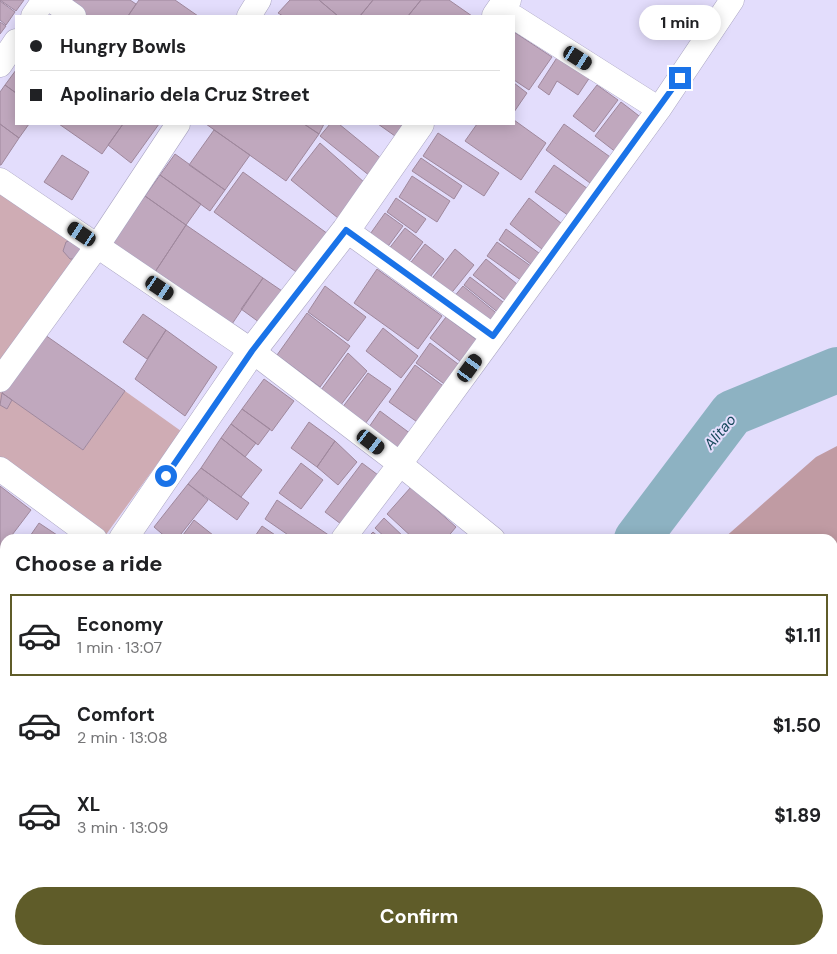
<!DOCTYPE html>
<html lang="en">
<head>
<meta charset="utf-8">
<style>
  :root { --surface:#fff; --page:#f6f6f6; --text:#202124; --muted:#757577; --line:#e0e0e0; --accent:#5f5c29 }
  body { margin:0; font-family:"DM Sans",sans-serif; background:var(--page); color:var(--text); height:100vh; display:flex; flex-direction:column; font-size:19px; white-space:nowrap }
  * { box-sizing:border-box; margin:0 }
  p { font-size:16px; color:var(--muted) }
  .icon { flex:none; width:28px; height:28px; fill:none; stroke:currentColor; stroke-width:2; stroke-linecap:round; stroke-linejoin:round }
  .map { position:relative; flex:1; overflow:hidden }
  .panel { position:absolute; left:0px; top:534px; width:838px; height:421px; display:flex; flex-direction:column; background:var(--surface); border-radius:15px 15px 0 0; box-shadow:0 2px 12px #0003 }
  .panel>* { flex:none }
  .guide { position:absolute; left:15px; top:15px; width:500px; height:110px; border-radius:0px; box-shadow:0 2px 12px #0003; display:grid; align-content:center; height:110px; padding:0 15px; background:var(--surface) }
  .end { position:absolute; width:22px; height:22px; margin:-11px; border:6px solid #1a73e8; background:#fff; box-shadow:0 0 0 2px #fff }
  .from { border-radius:50% }
  .bubble { position:absolute; height:35px; border-radius:18px; background:var(--surface); box-shadow:0 2px 12px #0003; font-size:16px; font-weight:700; line-height:35px; text-align:center }
  .car { position:absolute; width:15px; height:30px; margin:-15px -8px; border-radius:6px; box-shadow:0 0 4px 1px #0007; background:linear-gradient(#222 24%,#8ab4d8 0 40%,#222 0 76%,#8ab4d8 0 86%,#222 0) }
  .guide b { display:flex; align-items:center; gap:18px; height:48px; font-size:19px }
  .guide b+b { border-top:1px solid var(--line) }
  .guide i { width:12px; height:12px; background:var(--text) }
  ul { padding:0; list-style:none }
  li { display:flex; align-items:center; gap:15px; height:82px; margin:0 10px 8px; padding:0 5px; border:2px solid transparent; border-radius:0px }
  li div { flex:1 }
  li b { display:block; font-size:19px }
  li em { font-style:normal; font-weight:700 }
  li.selected { border-color:var(--accent) }
  li>.icon { width:45px; height:45px; stroke-width:1.5 }
  h2 { padding:0 15px; font-size:22px; line-height:60px }
  .action { display:flex; gap:10px; margin-top:auto; padding:10px 15px }
  .action a { flex:1; height:58px; border-radius:30px; background:var(--accent); color:#fff; font-size:20px; font-weight:700; line-height:58px; text-align:center }
  .map>svg:first-child { display:block }
  .green { fill:#cfacb4 }
  .forest { fill:#c09ba3 }
  .lines { fill:none; stroke-linecap:round; stroke-linejoin:round }
  .river { stroke:#8db2c2; stroke-width:46 }
  .building { fill:#c0a8be; stroke:#9f889d }
  .street-casing { stroke:#aaa5c2; stroke-width:25 }
  .secondary-casing { stroke:#aaa5c2; stroke-width:29 }
  .street { stroke:#fff; stroke-width:24 }
  .secondary { stroke:#fff; stroke-width:28 }
  .route { stroke:#1a73e8; stroke-width:6 }
  .labels { text-anchor:middle; dominant-baseline:central; stroke-width:4; stroke-linejoin:round; paint-order:stroke }
  .water-label { font-size:15px; font-style:italic; fill:#154759; stroke:#e3ddfc }
</style>
</head>
<body>
<div class="map">
<svg width="837" height="954" viewBox="0 0 837 954">
  <rect width="100%" height="100%" fill="#e3ddfc"/>
  <path class="green" d="M0 180 98 245 0 380Z
    M0 391 83 450 125 391 181 431 105 536 0 469Z
    M0 907 5 910V939L0 946Z
    M352 950H473L470 954H349Z"/>
  <path class="forest" d="M837 446V954H470L473 950H832V539H723L816 457Z"/>
  <g class="lines">
    <path class="river" d="M637 539 732 413 837 370
      M349 954 352 950"/>
  </g>
  <path class="building" d="M0 0H24L16 11Z
    M61 0H130L136 4 128 16H84Z
    M139 0H175L198 16H128Z
    M290 0H319L338 16H283L278 13Z
    M319 0H373L360 16H338Z
    M373 0H421L408 16H360Z
    M421 0H449L472 16H408Z
    M0 1 15 12 6 25 0 20Z
    M0 22 6 26 0 34Z
    M514 32 552 57 529 90 514 80Z
    M558 56 590 77 578 95 557 81 549 95 538 87Z
    M16 70V93L5 85Z
    M514 83 527 93 514 112Z
    M5 85 16 93V124H29L19 138 0 124V92Z
    M597 85 618 100 594 132 573 116Z
    M621 102 643 119 617 153 595 136Z
    M514 120 546 143 521 180 465 141 477 124H514Z
    M0 124 19 138 1 165H0Z
    M59 124H123L102 154Z
    M123 124H159L131 163 108 145Z
    M206 124H304L319 134 286 181Z
    M304 124H324L319 134Z
    M330 124H339L383 160 370 176 320 136Z
    M378 124H403L395 136Z
    M564 124 613 159 594 186 546 150Z
    M214 130 250 155 225 190 189 165Z
    M438 133 499 173 484 196 423 156Z
    M320 143 365 183 338 218 291 180Z
    M175 154 225 190 210 211 160 175Z
    M62 155 89 172 72 200 44 182Z
    M421 158 462 186 454 199 412 171Z
    M554 165 591 191 572 218 535 192Z
    M243 172 328 234 299 274 214 212Z
    M160 175 201 204 186 225 145 196Z
    M412 176 450 201 437 222 399 197Z
    M145 196 186 225 153 275 110 246Z
    M396 198 426 219 416 233 387 212Z
    M529 198 566 227 547 253 510 224Z
    M385 213 403 226 386 249 368 237Z
    M186 225 263 278 230 327 153 275Z
    M405 228 423 242 407 264 388 250Z
    M506 229 543 256 536 268 499 240Z
    M71 240 82 247 75 259H70L63 251 66 242Z
    M497 242 535 269 525 283 487 256Z
    M425 244 444 259 427 281 408 266Z
    M455 249 474 265 449 296 430 281Z
    M486 259 522 288 510 304 473 275Z
    M377 269 442 316 418 349 354 303Z
    M470 277 507 305 500 314 464 285Z
    M263 278 285 293 263 325 241 309Z
    M325 286 366 317 348 341 308 312Z
    M463 286 500 316 490 328 453 298Z
    M307 313 350 346 320 387 277 355Z
    M143 314 166 330 147 359 123 342Z
    M446 317 481 343 465 365 430 338Z
    M383 328 418 356 401 378 366 351Z
    M166 330 217 367 185 416 135 379Z
    M45 335 125 391 83 450 2 393Z
    M430 343 462 367 447 386 416 363Z
    M348 353 367 371 340 406 321 390Z
    M415 365 446 388 420 424 389 402Z
    M368 373 391 389 365 424 342 408Z
    M264 379 294 401 272 431 242 409Z
    M2 393 12 400 7 409 0 405Z
    M242 409 270 429 258 445 231 424Z
    M380 411 411 434 400 450 369 427Z
    M309 422 335 441 317 467 291 448Z
    M231 424 256 443 245 457 221 438Z
    M221 438 262 470 241 497 201 468Z
    M335 441 357 462 338 485 317 467Z
    M301 463 323 480 301 509 279 493Z
    M362 463 382 478 345 527 325 512Z
    M201 468 249 503 237 520 188 484Z
    M188 484 208 500 177 539H168L154 527Z
    M0 486 31 510 9 539H5V544L0 551Z
    M411 487 456 527 446 539H414L387 514Z
    M277 500 333 538 332 539H294L265 519Z
    M384 518 406 539H387L375 528Z
    M194 520 218 539H180Z
    M39 523 63 539H28Z
    M262 526 281 539H253Z
    M373 532 381 539H366Z
    M5 591V602L0 599Z
    M5 639V671L0 668V647Z
    M0 668 5 671V681L0 688Z
    M0 806 5 810V839L0 848Z
    M5 850V881L0 877V858Z
    M58 950H130L135 954H64Z
    M130 950H164L161 954H135Z"/>
  <g class="lines">
    <g class="street-casing">
      <path id="street" d="M51 0 74 16
        M33 16 44 0
        M249 16 259 0
        M514 17 659 109
        M0 65 16 41
        M0 180 252 351 400 464 493 539
        M346 230 493 336
        M0 380 98 245 178 124
        M0 469 95 539
        M343 539 400 464 659 109 732 0
        M0 891 5 895
        M373 954 376 950"/>
    </g>
    <g class="secondary-casing">
      <path id="secondary" d="M496 16 507 0
        M123 539 252 351 346 230 420 124
        M0 711 5 704
        M24 954 27 950"/>
    </g>
    <use href="#street" class="street"/>
    <use href="#secondary" class="secondary"/>
  </g>
  <g class="lines">
    <path class="route" d="M166 476 252 351 346 230 493 336 680 78"/>
  </g>
  <g class="labels">
    <g class="water-label">
      <text transform="translate(720 432) rotate(-50)">Alitao</text>
    </g>
  </g>
</svg>
<i class="end from" style="left:166px;top:476px"></i>
<i class="end" style="left:680px;top:78px"></i>
<div class="bubble" style="left:639px;top:5px;width:82px">1 min</div>
<i class="car" style="left:578px;top:58px;rotate:122deg"></i>
<i class="car" style="left:82px;top:234px;rotate:304deg"></i>
<i class="car" style="left:160px;top:288px;rotate:124deg"></i>
<i class="car" style="left:470px;top:368px;rotate:36deg"></i>
<i class="car" style="left:371px;top:442px;rotate:127deg"></i>
<div class="guide">
<b><i class="from"></i>Hungry Bowls</b>
<b><i></i>Apolinario dela Cruz Street</b>
</div>
<section class="panel">
<h2>Choose a ride</h2>
<ul>
<li class="selected"><svg class="icon" aria-label="car" viewBox="0 0 24 24"><path d="M5 17H2v-5l4-1 3-4h7l3 4 3 1v5h-3M9 17h6M6 11h13"/><circle cx="7" cy="17" r="2"/><circle cx="17" cy="17" r="2"/></svg><div><b>Economy</b><p>1 min · 13:07</p></div><em>$1.11</em></li>
<li><svg class="icon" aria-label="car" viewBox="0 0 24 24"><path d="M5 17H2v-5l4-1 3-4h7l3 4 3 1v5h-3M9 17h6M6 11h13"/><circle cx="7" cy="17" r="2"/><circle cx="17" cy="17" r="2"/></svg><div><b>Comfort</b><p>2 min · 13:08</p></div><em>$1.50</em></li>
<li><svg class="icon" aria-label="car" viewBox="0 0 24 24"><path d="M5 17H2v-5l4-1 3-4h7l3 4 3 1v5h-3M9 17h6M6 11h13"/><circle cx="7" cy="17" r="2"/><circle cx="17" cy="17" r="2"/></svg><div><b>XL</b><p>3 min · 13:09</p></div><em>$1.89</em></li>
</ul>
<div class="action"><a>Confirm</a></div>
</section>
</div>
</body>
</html>
